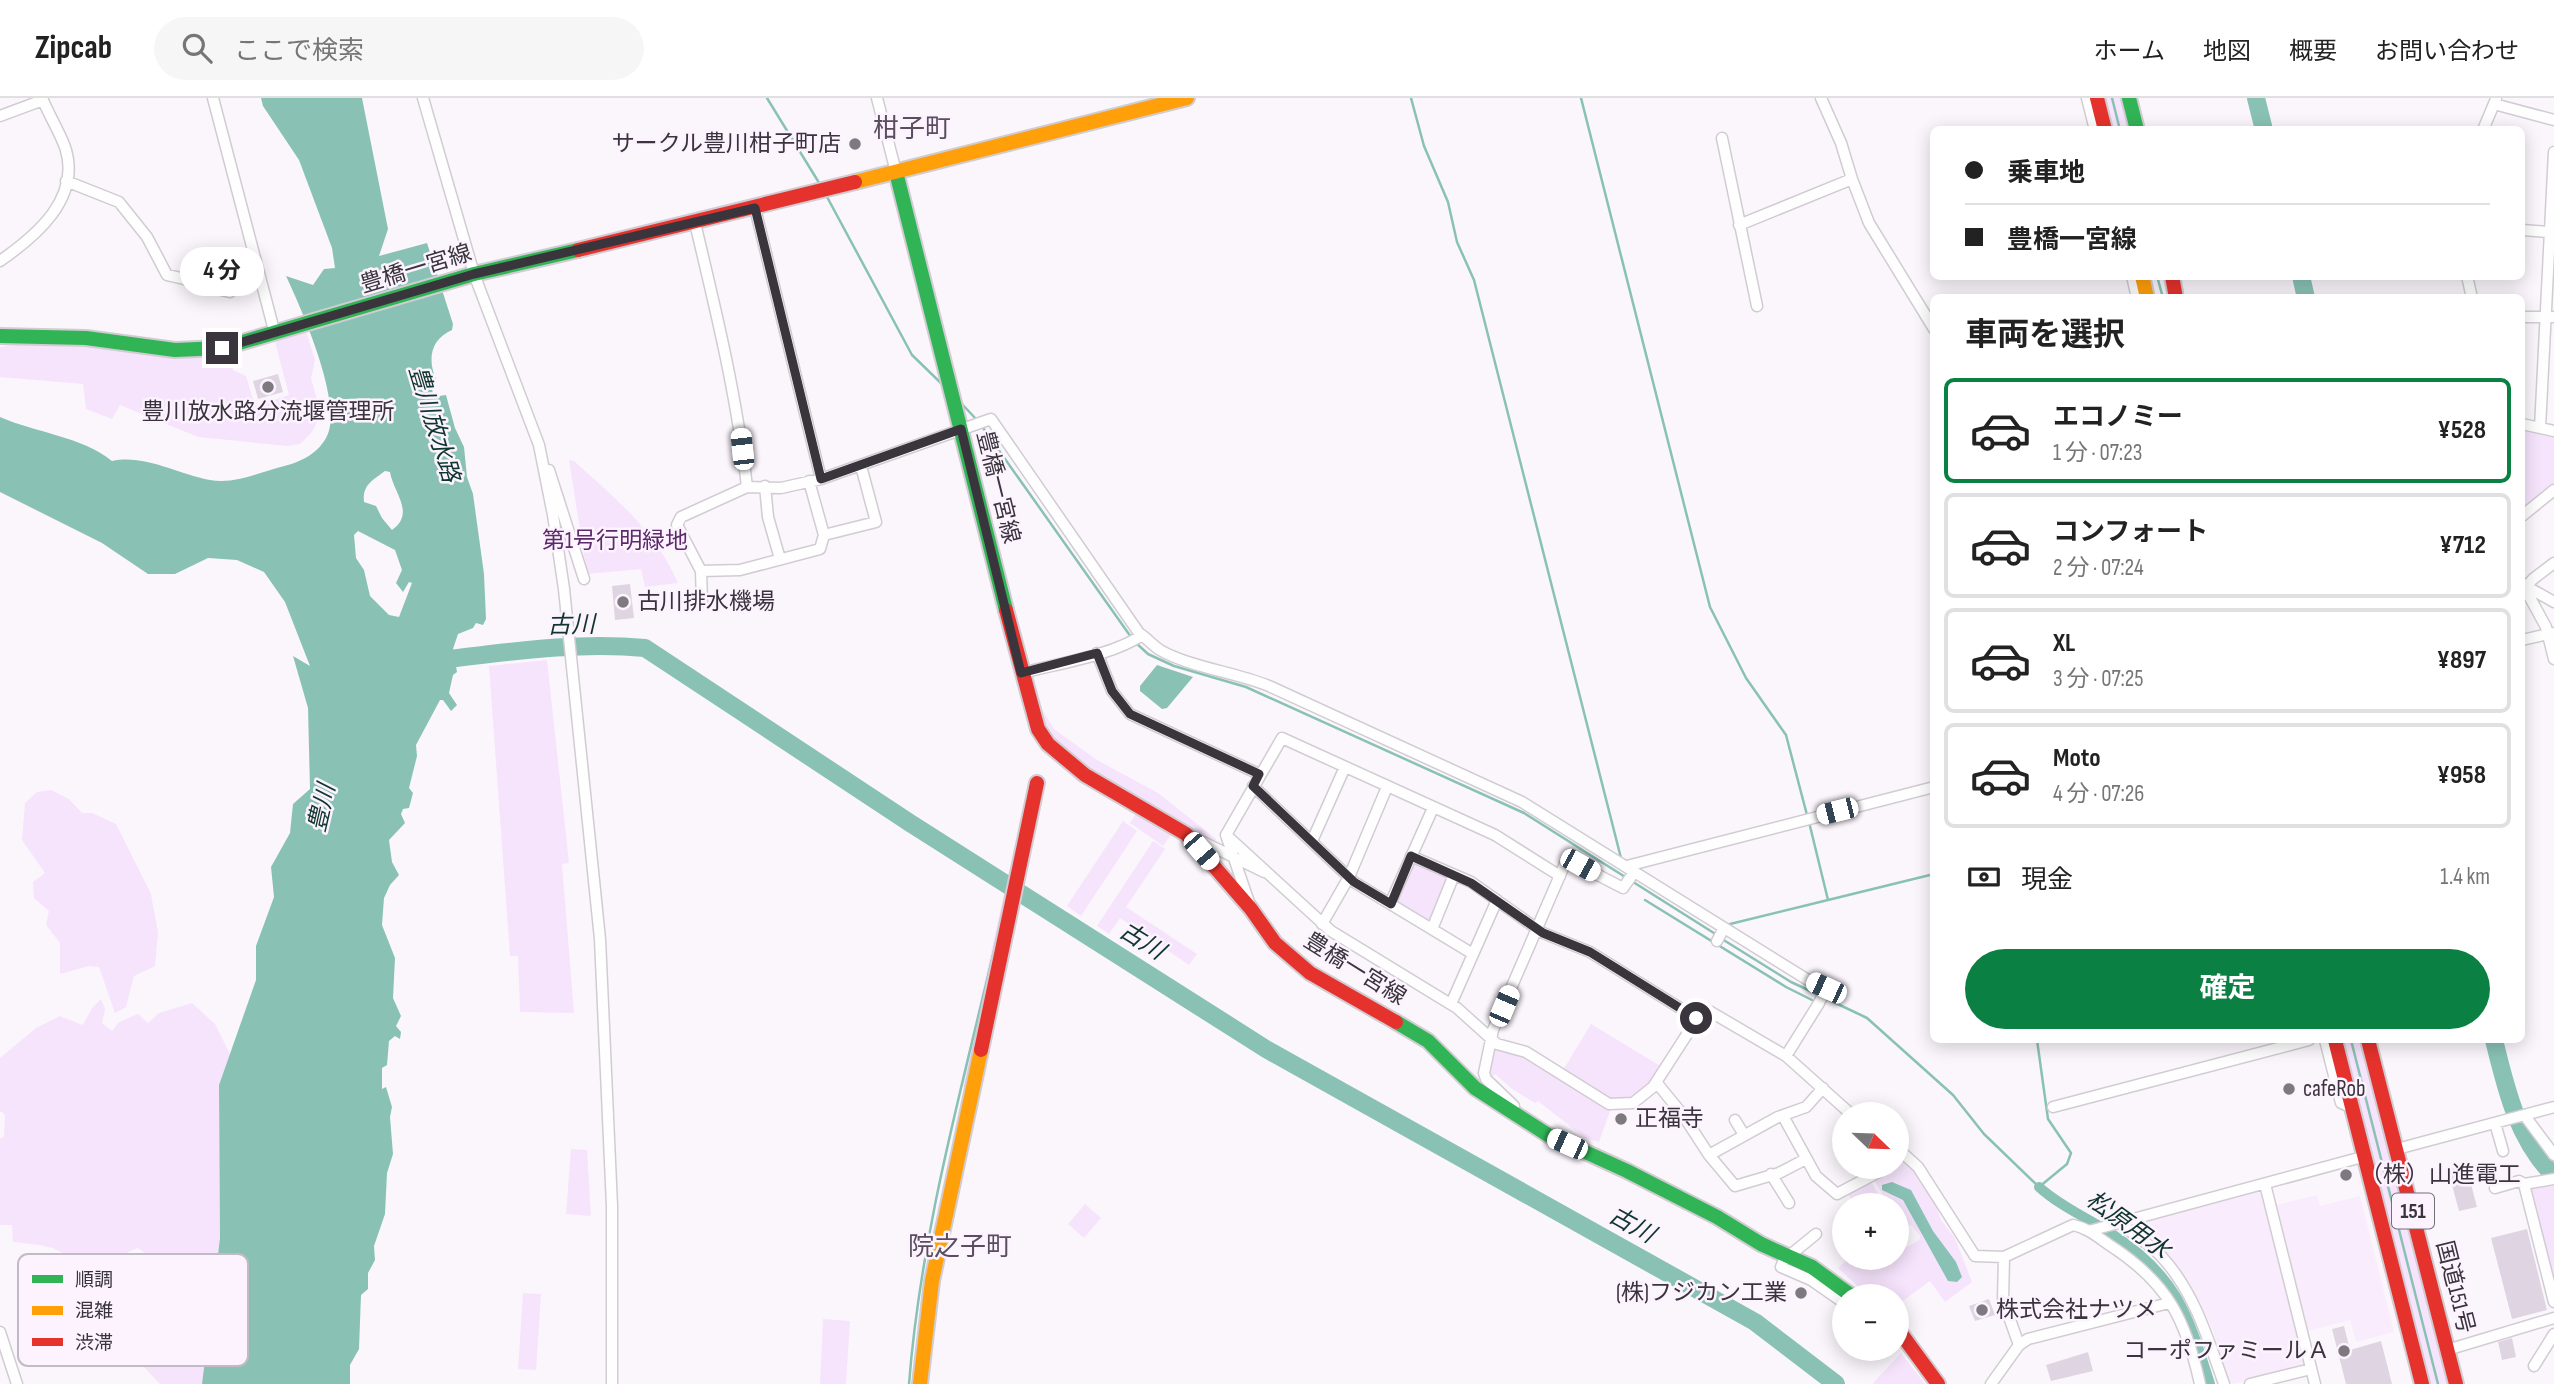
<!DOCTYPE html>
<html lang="ja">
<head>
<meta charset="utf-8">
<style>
  :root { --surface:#fff; --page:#f6f6f6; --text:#222; --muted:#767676; --line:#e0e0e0; --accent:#0b8043 }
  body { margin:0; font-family:"Sofia Sans Condensed","Noto Sans JP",sans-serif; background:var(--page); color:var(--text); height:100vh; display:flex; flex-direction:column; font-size:26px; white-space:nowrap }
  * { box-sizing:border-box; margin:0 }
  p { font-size:23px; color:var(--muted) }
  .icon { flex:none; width:38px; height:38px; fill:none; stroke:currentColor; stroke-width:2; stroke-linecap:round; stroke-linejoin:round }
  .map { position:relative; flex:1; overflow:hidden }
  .drawer { position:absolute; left:1930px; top:196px; width:595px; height:749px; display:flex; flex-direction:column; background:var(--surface); border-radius:10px; box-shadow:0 4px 18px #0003 }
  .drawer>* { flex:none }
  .guide { position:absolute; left:1930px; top:28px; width:595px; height:154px; border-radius:10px; box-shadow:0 4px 18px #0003; display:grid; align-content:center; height:154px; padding:0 35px; background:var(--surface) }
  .needle { width:46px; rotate:113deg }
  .buttons { position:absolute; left:1832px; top:1004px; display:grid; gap:14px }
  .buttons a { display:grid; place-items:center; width:77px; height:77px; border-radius:50%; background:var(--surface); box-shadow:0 4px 18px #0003; font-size:35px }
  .end { position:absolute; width:32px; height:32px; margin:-16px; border:9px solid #3a353c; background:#fff; box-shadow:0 0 0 4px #fff }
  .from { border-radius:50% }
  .bubble { position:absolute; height:49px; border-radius:24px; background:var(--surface); box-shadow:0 4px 18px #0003; font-size:23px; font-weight:700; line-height:49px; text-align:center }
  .car { position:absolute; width:21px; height:42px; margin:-21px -10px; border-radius:9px; box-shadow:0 0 5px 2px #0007; background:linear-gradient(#fff 24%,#345 0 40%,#fff 0 76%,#345 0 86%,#fff 0) }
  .guide b { display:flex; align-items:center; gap:24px; height:66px; font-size:26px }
  .guide b+b { border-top:2px solid var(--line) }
  .guide i { width:18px; height:18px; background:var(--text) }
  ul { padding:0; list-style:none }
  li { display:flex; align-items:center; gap:21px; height:105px; margin:0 14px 10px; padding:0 21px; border:4px solid var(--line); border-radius:10px }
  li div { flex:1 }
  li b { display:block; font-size:26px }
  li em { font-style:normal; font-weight:700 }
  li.on { border-color:var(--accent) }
  li>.icon { width:63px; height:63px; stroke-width:1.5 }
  h2 { padding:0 35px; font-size:32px; line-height:84px }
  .pay { display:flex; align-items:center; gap:18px; height:77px; padding:0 35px; font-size:26px }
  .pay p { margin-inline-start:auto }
  .action { display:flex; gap:14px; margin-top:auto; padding:14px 35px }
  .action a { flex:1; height:80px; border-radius:42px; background:var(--accent); color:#fff; font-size:28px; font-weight:700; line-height:80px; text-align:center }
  header { display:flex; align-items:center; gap:42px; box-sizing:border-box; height:98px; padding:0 35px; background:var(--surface); border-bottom:2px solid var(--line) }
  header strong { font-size:33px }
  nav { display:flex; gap:38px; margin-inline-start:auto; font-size:24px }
  .search { width:490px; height:63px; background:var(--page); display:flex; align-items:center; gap:18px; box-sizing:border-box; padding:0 24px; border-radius:38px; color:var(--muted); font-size:26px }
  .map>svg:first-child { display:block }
  .built { fill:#f9ecfd }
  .green { fill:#f6e4fc }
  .water { fill:#89c2b5; fill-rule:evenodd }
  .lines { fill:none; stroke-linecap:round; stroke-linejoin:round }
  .stream { stroke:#89c2b5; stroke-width:2.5 }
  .canal { stroke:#89c2b5; stroke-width:10 }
  .river { stroke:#89c2b5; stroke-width:18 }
  .building { fill:#dfd5e2 }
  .street-casing { stroke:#d1ccd2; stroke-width:13 }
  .fast-casing { stroke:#d1ccd2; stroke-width:18 }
  .slow-casing { stroke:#d1ccd2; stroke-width:18 }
  .jam-casing { stroke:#d1ccd2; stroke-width:18 }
  .street { stroke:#fefeff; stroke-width:10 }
  .fast { stroke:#30b455; stroke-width:14 }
  .slow { stroke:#ff9f0a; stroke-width:14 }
  .jam { stroke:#e5322d; stroke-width:14 }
  .route { stroke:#3a353c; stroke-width:9 }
  .poi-dot { fill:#7e797f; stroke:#fcf3ff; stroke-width:2.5 }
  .labels { text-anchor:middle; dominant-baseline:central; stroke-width:5; stroke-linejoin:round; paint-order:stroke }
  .shield { fill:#fcf3ff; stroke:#746e76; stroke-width:2 }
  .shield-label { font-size:21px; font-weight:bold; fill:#3a353c }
  .poi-label { font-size:23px; fill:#3a353c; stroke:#fcf3ff; text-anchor:start }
  .street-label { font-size:23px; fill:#3a353c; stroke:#fcf3ff }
  .park-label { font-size:23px; fill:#5b2a6b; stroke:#fcf3ff }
  .water-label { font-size:24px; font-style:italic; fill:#0e362d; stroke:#fcf3ff }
  .quarter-label { font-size:26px; fill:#594e5d; stroke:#fcf3ff }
  .key { fill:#fcf3ff; stroke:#c2bac4; stroke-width:2 }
  .key-label { font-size:19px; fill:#3a353c }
</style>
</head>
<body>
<header>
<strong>Zipcab</strong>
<div class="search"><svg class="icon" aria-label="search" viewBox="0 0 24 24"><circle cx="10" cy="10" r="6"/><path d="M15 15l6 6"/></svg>ここで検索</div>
<nav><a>ホーム</a><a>地図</a><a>概要</a><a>お問い合わせ</a></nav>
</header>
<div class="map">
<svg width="2554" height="1286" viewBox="0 0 2554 1286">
  <rect width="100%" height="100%" fill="#fbf6fc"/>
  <path class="built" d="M2255 1093 2261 1096 2303 1264 2300 1269 2233 1286 2229 1284 2213 1232 2191 1187 2173 1162 2154 1143 2132 1130 2134 1124Z
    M2317 1097 2320 1108 2360 1098 2394 1234 2356 1244 2350 1222 2308 1233 2277 1107Z"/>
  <path class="green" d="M2103 0H2123L2131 31H2111Z
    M306 233 315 262 311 280 319 309V320L312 334 300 346 287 348 198 339 120 307 112 321 86 311 83 286 0 279V249L53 241 190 259 231 256 233 272 246 278 255 308 289 297 275 244Z
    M2522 331 2554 337V387L2522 413Z
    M569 362 574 363C616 401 655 432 678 485L645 489 641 471 587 476Z
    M547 562 569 765 562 766 574 915 520 914 518 858H510L489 568Z
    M1033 577 1043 613 1054 631 1097 662 1158 695 1216 741 1215 743 1111 685 1048 639 1030 578Z
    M51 692 69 701 82 715H92L116 726 151 796 158 835 155 868 134 878 126 909 115 915 99 869 89 868 60 876V845L46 827 49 813 34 800 33 784 45 775 22 742 25 705 37 694Z
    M1139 711 1175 731 1163 748 1130 725Z
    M1123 723 1137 733 1081 818 1067 808Z
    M1153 743 1165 751 1126 809 1197 856 1189 867 1120 820 1109 836 1097 828Z
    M1418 765 1445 777 1448 785 1433 821 1425 823 1399 807 1398 799 1411 768Z
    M1004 796 1008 798 968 987 961 989Z
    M101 901 105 911 102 925 112 933 119 924 138 916 148 925 159 915 192 905 215 926 230 956 219 987 220 1140 202 1286H160L139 1264 138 1243 151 1232 149 1200 159 1187 162 1168 138 1150 109 1162 76 1168C61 1146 38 1147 13 1144L12 1127H0V1041L4 1038 5 1017 0 1013V960L36 930 60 918 83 927 92 910Z
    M1591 926 1662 969C1627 1025 1606 999 1563 972Z
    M2342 942H2361L2448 1286H2429Z
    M1496 951 1521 956 1611 1010 1599 1044 1585 1040 1538 1003 1535 1005 1511 990 1495 976 1492 979 1489 977 1492 952Z
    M571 1051 587 1052 591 1118 566 1116Z
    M1905 1062 1931 1093 1941 1122 1955 1140 1972 1184 1945 1204 1930 1183 1897 1207V1199H1870L1838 1170 1849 1160H1897V1129L1898 1137 1907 1149 1919 1142 1920 1138 1911 1127 1903 1130 1897 1120V1108H1890L1872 1079 1897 1069Z
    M1869 1080 1885 1108H1857L1845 1093Z
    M2551 1085 2554 1087V1191L2529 1092 2531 1088Z
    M1085 1106 1101 1120 1084 1140 1068 1126Z
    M523 1195 541 1196 536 1272 518 1271Z
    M823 1221 850 1223 846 1286H820Z
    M1901 1255 1925 1286H1874L1873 1285Z"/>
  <path class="water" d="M261 0H362L388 131 379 158 427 145 453 226 452 232C431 241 427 261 436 281L432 289 433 299 446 297 455 330 464 349 467 379 473 396 484 476 486 521 483 527 476 525 473 530 458 536 453 551 457 574 453 577 449 595 457 607 451 613 443 602H440L416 647 417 658 409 690 413 695 409 710 403 711 401 716 405 725 389 742 392 764 399 777 390 787 384 800 382 827 395 860 393 900 401 918 396 928 401 934 400 941 395 938 389 943 387 967 382 970V991L386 989 392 1009 390 1019 393 1056 387 1075 385 1116 374 1148 375 1162 368 1175V1191L361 1197 359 1251 350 1267V1286H202L220 1140 219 987 256 882V848L274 799 271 769 290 735 293 706 310 691 308 610 293 558 310 568 285 504 264 474 237 462 208 460 175 476H148L102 445 0 394V319C36 335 81 338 112 363 145 356 177 376 210 382 234 386 255 376 277 370 297 365 315 359 326 340 345 308 301 210 286 178L313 187 324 171 335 170 332 150 299 62 263 8ZM385 373 390 374C393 394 416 415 392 432L382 420 376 408 364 404C362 387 373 382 385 373ZM358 433 395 452 402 472 396 485 403 494 409 484 412 485 399 519 389 517 370 498 364 472 356 460 354 437Z
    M1157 567 1193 579 1167 610 1162 611 1140 593V588Z
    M1892 1084 1911 1092 1933 1133 1956 1164 1962 1179 1957 1184 1948 1183 1903 1102 1882 1092V1087Z"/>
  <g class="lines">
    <path class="stream" d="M767 0 821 88
      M1411 0 1424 48 1448 104 1457 144 1474 182 1622 764
      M1581 0 1710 509 1746 580 1786 637 1807 717
      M2112 0 2120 32
      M826 97 912 257 945 289
      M2157 178 2163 200
      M960 304 977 322
      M981 327 1131 539
      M1135 544 1148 556 1174 568 1246 589 1524 715 1717 837
      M1809 724 1828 802 1934 776
      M1645 802 1786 889 1812 902
      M1726 827 1828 802
      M1722 841 1791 884 1819 897
      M1825 900 1867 920 1953 997 1984 1036 2039 1089 2067 1066 2071 1055 2048 1021 2037 942
      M2351 942 2438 1286
      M909 1286C921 1130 966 975 1001 823"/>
    <path class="canal" d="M2039 1089C2061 1109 2088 1120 2112 1136 2177 1178 2188 1216 2210 1286"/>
    <path class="river" d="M2256 0 2264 32
      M2301 178 2306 200
      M431 563C502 555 574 543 645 550L910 725 1266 951 1755 1224 1836 1286
      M2494 942C2506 991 2517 1040 2554 1078"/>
  </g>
  <path class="building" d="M278 276 283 294 258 301 253 283Z
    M630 486 634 520 615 522 612 488Z
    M2466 1067 2477 1109 2459 1113 2448 1072Z
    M2527 1131 2547 1212 2512 1221 2491 1140Z
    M1989 1201 1995 1217 1975 1223 1969 1208Z
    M2344 1228 2350 1252 2381 1243 2392 1286H2346L2332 1231Z
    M2512 1240 2516 1259 2502 1262 2498 1244Z
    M2088 1254 2093 1273 2051 1283 2046 1267Z"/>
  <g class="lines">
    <g class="street-casing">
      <path id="street" d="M213 0 275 236
        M423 0 474 176 539 347 553 417 564 491 600 841 612 1108V1286
        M877 0 896 74
        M1821 0 1841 45 1852 81 1869 125 1934 231
        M2087 0 2095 32
        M2494 6 2554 22
        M0 18 43 2
        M2483 32 2496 1
        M1722 40 1757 208
        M66 83 119 104 147 139 167 177C189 181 208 189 230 194
        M755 110 821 381
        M695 125C716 213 737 299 747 389
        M1739 127 1852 81
        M2522 132 2548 134
        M0 163C36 138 82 100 65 49 59 33 49 17 42 0
        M2132 178 2137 200
        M2467 178 2472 200
        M2522 219H2554
        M2522 326 2554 333
        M2540 330 2554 54
        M549 372 584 481
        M765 388 768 419 780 461
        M2522 418 2554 392
        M824 437 876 424 861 368
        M2554 465 2533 481 2524 491H2531L2554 504
        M701 473 740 472 820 451 824 437 809 383
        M2522 485 2546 529 2554 561
        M702 504 701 473 677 427 681 419 747 389 781 390 821 381 991 321 1139 535C1147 540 1152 547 1160 552 1189 569 1235 574 1269 588L1522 704 1808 882 1826 890 1819 905 1786 958
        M2522 542 2552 535
        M1097 555 1112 593 1130 616 1259 676
        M1022 575C1056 566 1114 557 1142 537
        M1253 688 1354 784 1473 856
        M1226 737 1331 833 1457 910 1497 946 1526 954 1609 1006 1633 1005 1653 989 1704 910 1786 958 1852 1017
        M1193 739 1264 774
        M1312 743 1345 669
        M1411 758 1471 784 1543 835 1590 854 1696 920
        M1627 768 1934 689
        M1249 804 1226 737 1282 640 1495 737 1560 778
        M1390 806 1433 710
        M1322 826 1349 779 1387 689
        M1432 831 1454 777
        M1717 843 1724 830
        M1451 906 1497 802
        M2325 942 2341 1005 2353 1010
        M1656 984 1683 1017 1709 1057 1778 1019 1806 1009 1823 990
        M1514 1008 1486 981 1484 975 1493 932 1567 761 1623 790 1635 773
        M2053 1009 2309 942
        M1783 1018 1816 1078 1837 1096 1888 1069
        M2525 1018 2554 1057
        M1735 1022 1744 1037
        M2495 1025 2503 1053
        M1897 1050 1918 1069 1975 1158 2004 1159 2073 1127C2088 1130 2099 1140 2111 1148 2168 1185 2186 1222 2200 1286
        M2397 1051 2554 1009
        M1709 1057 1735 1088 1779 1075 1806 1061
        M1771 1076 1789 1105
        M2265 1086 2315 1286
        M2524 1086 2554 1204
        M2495 1090 2519 1083 2524 1086 2554 1081
        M2118 1123C2131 1136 2148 1144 2161 1158 2194 1193 2208 1241 2224 1286
        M2089 1133 2366 1058
        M1816 1136 1784 1162 1781 1169 1811 1182 1844 1205
        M0 1234 17 1286
        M2019 1247 2028 1241 2169 1205
        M2447 1252 2554 1220
        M2534 1268 2554 1236
        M1991 1286 2019 1247 2003 1202 2004 1159
        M2250 1286 2311 1271"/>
    </g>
    <g class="fast-casing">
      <path id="fast" d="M2129 0 2137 32
        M896 74 1006 512
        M0 238 86 240 175 252 222 250 474 176 578 152
        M1396 924 1428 943 1475 990 1548 1037 1627 1073 1717 1119 1761 1146 1812 1169 1853 1199"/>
    </g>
    <g class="slow-casing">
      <path id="slow" d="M855 84 1187 0
        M2142 178 2147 200
        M920 1286 932 1183 981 952"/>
    </g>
    <g class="jam-casing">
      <path id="jam" d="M2097 0 2105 32
        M578 152 855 84
        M2172 178 2176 200
        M1006 512 1038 631 1048 646 1085 677 1186 736 1251 811 1275 845 1310 875 1396 924
        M2335 942 2422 1286
        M2368 942 2456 1286
        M981 952 1037 685
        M1897 1230 1938 1286"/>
    </g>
    <use href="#street" class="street"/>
    <use href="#fast" class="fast"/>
    <use href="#slow" class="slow"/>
    <use href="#jam" class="jam"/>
  </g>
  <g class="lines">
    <path class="route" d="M222 250 474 176 755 110 821 381 961 331 1021 575 1097 555 1112 593 1130 616 1259 676 1253 688 1354 784 1391 806 1411 758 1471 785 1543 835 1590 854 1696 920"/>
  </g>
  <g class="poi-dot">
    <circle cx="855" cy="46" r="7"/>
    <circle cx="268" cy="289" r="7"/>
    <circle cx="623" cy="504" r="7"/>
    <circle cx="2289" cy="991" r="7"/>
    <circle cx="1621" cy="1021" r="7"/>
    <circle cx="2346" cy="1077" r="7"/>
    <circle cx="1801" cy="1195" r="7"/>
    <circle cx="1982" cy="1212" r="7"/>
    <circle cx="2344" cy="1253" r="7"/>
  </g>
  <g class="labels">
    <rect class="shield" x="2392" y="1095.5" width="42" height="35" rx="5"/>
    <g class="shield-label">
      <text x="2413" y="1113">151</text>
    </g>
    <g class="poi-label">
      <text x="841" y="46" text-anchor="end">サークル豊川柑子町店</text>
      <text x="268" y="314" text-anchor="middle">豊川放水路分流堰管理所</text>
      <text x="637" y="504">古川排水機場</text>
      <text x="2303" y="991">cafeRob</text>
      <text x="1635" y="1021">正福寺</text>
      <text x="2360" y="1077">（株）山進電工</text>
      <text x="1787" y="1195" text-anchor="end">(株)フジカン工業</text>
      <text x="1996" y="1212">株式会社ナツメ</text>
      <text x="2330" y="1253" text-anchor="end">コーポファミールＡ</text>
    </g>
    <g class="street-label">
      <text transform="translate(416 171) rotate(-17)">豊橋一宮線</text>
      <text transform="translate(998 389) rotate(76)">豊橋一宮線</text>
      <text transform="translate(1355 871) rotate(32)">豊橋一宮線</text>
      <text transform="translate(2455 1189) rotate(76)">国道151号</text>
    </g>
    <g class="park-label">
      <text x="615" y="443">第1号行明緑地</text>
    </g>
    <g class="water-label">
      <text transform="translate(434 326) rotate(73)">豊川放水路</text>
      <text transform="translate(571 527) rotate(-1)">古川</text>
      <text transform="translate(322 710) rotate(-77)">豊川</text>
      <text transform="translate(1142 843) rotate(32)">古川</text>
      <text transform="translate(1632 1127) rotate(29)">古川</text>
      <text transform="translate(2128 1127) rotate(36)">松原用水</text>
    </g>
    <g class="quarter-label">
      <text x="912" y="31">柑子町</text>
      <text x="960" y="1149">院之子町</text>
    </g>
  </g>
  <rect x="18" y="1156" width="230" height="112" rx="10" class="key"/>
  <rect x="32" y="1177" width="31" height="8" fill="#30b455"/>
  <rect x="32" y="1208" width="31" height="9" fill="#ff9f0a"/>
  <rect x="32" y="1240" width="31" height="8" fill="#e5322d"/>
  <g class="key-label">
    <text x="75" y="1188">順調</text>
    <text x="75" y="1219">混雑</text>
    <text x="75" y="1251">渋滞</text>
  </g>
</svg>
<div class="buttons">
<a><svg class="needle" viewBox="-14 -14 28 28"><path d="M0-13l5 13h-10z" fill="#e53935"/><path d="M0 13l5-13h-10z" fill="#767676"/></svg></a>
<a>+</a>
<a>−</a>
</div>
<i class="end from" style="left:1696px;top:920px"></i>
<i class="end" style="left:222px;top:250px"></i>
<div class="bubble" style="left:180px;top:149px;width:84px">4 分</div>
<i class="car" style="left:742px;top:351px;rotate:354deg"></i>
<i class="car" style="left:1837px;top:713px;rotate:256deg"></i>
<i class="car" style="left:1201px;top:753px;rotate:139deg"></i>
<i class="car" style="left:1580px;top:767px;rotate:119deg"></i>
<i class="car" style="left:1826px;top:890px;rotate:295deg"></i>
<i class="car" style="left:1504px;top:908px;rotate:23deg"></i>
<i class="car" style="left:1567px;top:1046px;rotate:294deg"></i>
<div class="guide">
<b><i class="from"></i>乗車地</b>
<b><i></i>豊橋一宮線</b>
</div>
<section class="drawer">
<h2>車両を選択</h2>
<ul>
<li class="on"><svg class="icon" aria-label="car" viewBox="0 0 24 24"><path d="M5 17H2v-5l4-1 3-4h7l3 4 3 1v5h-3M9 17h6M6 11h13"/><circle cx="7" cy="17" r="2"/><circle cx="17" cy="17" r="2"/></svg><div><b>エコノミー</b><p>1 分 · 07:23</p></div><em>¥528</em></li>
<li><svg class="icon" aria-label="car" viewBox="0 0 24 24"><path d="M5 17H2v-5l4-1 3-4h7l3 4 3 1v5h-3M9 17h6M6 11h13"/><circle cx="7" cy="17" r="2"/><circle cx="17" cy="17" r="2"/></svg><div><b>コンフォート</b><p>2 分 · 07:24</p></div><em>¥712</em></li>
<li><svg class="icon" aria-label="car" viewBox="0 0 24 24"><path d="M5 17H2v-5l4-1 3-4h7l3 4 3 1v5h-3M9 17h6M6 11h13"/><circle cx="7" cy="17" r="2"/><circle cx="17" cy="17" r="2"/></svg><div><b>XL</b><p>3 分 · 07:25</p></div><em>¥897</em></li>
<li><svg class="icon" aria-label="car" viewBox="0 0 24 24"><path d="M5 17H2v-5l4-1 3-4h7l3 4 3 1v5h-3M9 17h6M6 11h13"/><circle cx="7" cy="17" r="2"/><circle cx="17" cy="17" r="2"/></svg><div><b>Moto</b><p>4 分 · 07:26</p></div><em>¥958</em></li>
</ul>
<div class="pay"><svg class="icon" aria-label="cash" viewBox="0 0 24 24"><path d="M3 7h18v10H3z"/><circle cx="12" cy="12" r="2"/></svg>現金<p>1.4 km</p></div>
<div class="action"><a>確定</a></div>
</section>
</div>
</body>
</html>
